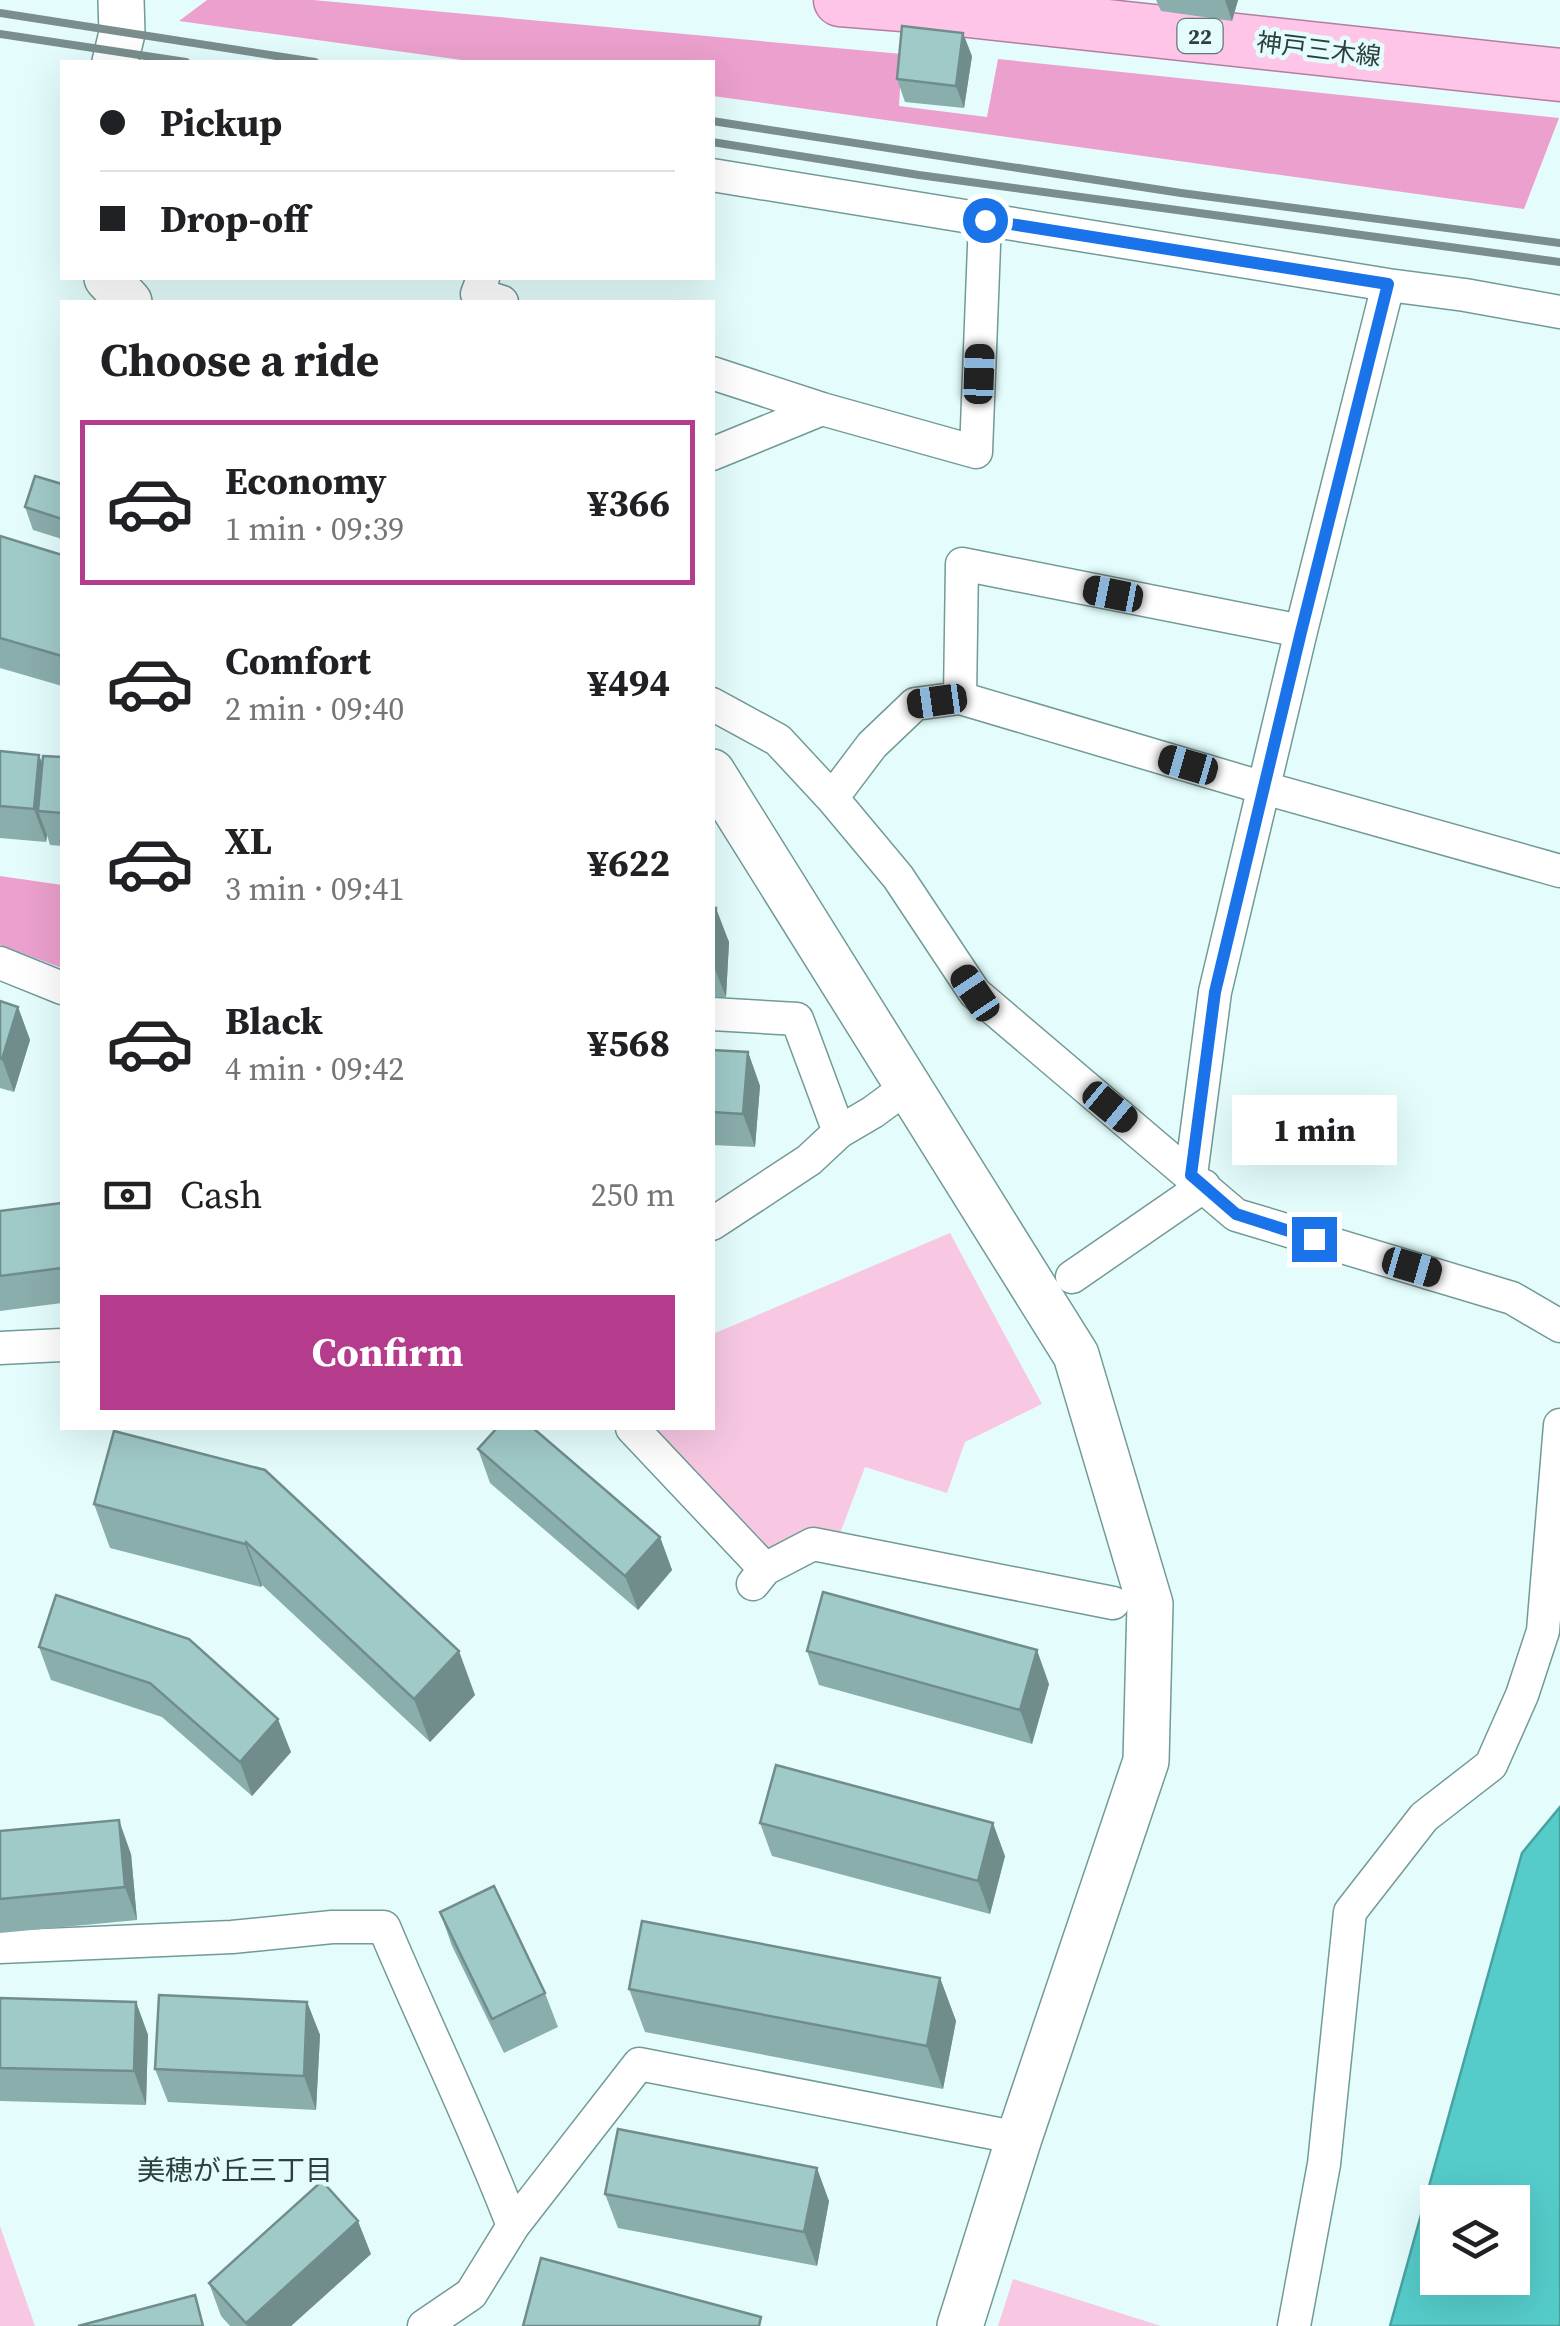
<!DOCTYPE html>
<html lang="en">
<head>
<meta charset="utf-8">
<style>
  :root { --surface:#fff; --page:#f2f2f2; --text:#202124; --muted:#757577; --line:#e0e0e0; --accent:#b53b8d }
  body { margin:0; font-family:"Source Serif 4","Noto Sans JP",serif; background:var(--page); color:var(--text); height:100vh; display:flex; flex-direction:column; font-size:38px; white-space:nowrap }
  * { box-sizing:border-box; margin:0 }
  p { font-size:32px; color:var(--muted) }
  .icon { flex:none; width:55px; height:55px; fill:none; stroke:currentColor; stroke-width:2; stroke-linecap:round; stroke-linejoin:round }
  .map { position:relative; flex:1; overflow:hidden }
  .details { position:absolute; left:60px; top:300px; width:655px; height:1130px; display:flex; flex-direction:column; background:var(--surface); border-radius:0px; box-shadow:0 10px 40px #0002 }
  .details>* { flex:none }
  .banner { position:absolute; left:60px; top:60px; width:655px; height:220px; border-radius:0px; box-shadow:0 10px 40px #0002; display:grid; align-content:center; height:220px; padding:0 40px; background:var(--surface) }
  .tools { position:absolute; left:1420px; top:2185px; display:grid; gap:20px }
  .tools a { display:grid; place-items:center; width:110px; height:110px; border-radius:0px; background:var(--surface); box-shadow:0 10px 40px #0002; font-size:50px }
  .end { position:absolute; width:45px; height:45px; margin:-22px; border:12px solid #1a73e8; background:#fff; box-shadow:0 0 0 5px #fff }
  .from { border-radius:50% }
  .bubble { position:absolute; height:70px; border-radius:0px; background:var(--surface); box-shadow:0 10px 40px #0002; font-size:32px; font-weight:700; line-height:70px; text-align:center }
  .car { position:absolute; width:30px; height:60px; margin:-30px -15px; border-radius:12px; box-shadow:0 0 8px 2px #0007; background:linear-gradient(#222 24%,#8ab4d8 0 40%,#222 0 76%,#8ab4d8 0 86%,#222 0) }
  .banner b { display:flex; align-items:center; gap:35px; height:95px; font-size:38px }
  .banner b+b { border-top:2px solid var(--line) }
  .banner i { width:25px; height:25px; background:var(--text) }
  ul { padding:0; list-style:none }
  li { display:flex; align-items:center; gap:30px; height:165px; margin:0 20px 15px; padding:0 20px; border:5px solid transparent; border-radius:0px }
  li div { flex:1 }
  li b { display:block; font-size:38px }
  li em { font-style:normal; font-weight:700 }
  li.current { border-color:var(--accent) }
  li>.icon { width:90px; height:90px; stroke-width:1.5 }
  h2 { padding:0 40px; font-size:45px; line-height:120px }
  .pay { display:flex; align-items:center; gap:25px; height:110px; padding:0 40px; font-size:38px }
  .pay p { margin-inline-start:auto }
  .cta { display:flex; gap:20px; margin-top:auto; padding:20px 40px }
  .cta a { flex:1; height:115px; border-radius:0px; background:var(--accent); color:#fff; font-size:40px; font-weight:700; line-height:115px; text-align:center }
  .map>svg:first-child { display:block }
  .green { fill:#f8c8e3 }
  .forest { fill:#eca0cd }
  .water { fill:#55ccca; stroke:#49a2a0; stroke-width:2.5; fill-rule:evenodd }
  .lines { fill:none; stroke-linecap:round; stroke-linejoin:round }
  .street-casing { stroke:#719a98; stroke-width:35 }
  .secondary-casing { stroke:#719a98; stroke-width:48 }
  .primary-casing { stroke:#b47da2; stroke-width:55 }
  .street { stroke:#fff; stroke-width:32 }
  .secondary { stroke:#fff; stroke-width:45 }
  .primary { stroke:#fec5e8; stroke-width:52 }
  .rail { stroke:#798e8d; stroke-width:8 }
  .wall { fill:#8aaeac }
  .shaded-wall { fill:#708d8c }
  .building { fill:#a0cac8; stroke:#708d8c; stroke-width:2.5 }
  .route { stroke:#1a73e8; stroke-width:12 }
  .labels { text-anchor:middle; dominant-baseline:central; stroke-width:9; stroke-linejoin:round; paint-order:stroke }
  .shield { fill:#e4fdfc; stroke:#647877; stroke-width:2.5 }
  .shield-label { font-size:22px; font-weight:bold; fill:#2d3f3e }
  .street-label { font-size:25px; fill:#2d3f3e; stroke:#e4fdfc }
  .neighbourhood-label { font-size:28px; fill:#2d3f3e; stroke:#e4fdfc }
</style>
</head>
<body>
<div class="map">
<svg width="1560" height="2326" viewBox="0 0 1560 2326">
  <rect width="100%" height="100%" fill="#e4fdfc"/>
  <path class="green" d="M950 1233 1042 1404 965 1442 947 1493 865 1467 839 1536 785 1573 645 1428H712L713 1334Z
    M0 2226 35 2326H0Z
    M1013 2279 1161 2326H998Z"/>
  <path class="forest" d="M207 0H313L902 54 899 106 987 117 998 59 1559 118 1524 209 713 96 712 62H476L179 21Z
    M0 876 62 885V968L0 945Z"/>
  <path class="water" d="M1560 1807V2326H1390L1522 1853ZM1438 2202H1512V2278H1438Z"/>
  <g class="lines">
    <g class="street-casing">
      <path id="street" d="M712 175 1388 285
        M483 278 477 294 502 302
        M712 373 822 409 976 452 985 220
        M712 454 822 409
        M960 698 962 564 1301 631
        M712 704 778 740 832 798 898 877 975 993 1236 1215 1512 1298 1560 1326
        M832 798 872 745 915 704 960 698 1264 788 1560 871
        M0 963 62 988
        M712 1014 797 1019 839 1132
        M1191 1175 1215 992 1301 631 1388 285 1465 295 1560 312
        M712 1224 809 1160 839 1132 873 1112 907 1087
        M1072 1277 1204 1186
        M0 1348 62 1345
        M632 1428 765 1569 753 1584
        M765 1569 813 1544 1113 1603
        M0 1947 232 1937 332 1927H384C426 2027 474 2124 513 2226L471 2294 424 2326
        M513 2226 639 2064 1019 2138
        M1294 2326 1324 2164 1350 1912 1424 1817 1491 1765 1522 1695 1543 1631 1560 1425"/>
    </g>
    <g class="secondary-casing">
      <path id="secondary" d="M115 62 122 33 121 0
        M107 278 129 302
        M712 772 1076 1355 1150 1604 1146 1761 1019 2138 960 2326"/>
    </g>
    <g class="primary-casing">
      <path id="primary" d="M840 0 941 8 1560 75"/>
    </g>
    <use href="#street" class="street"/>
    <use href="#secondary" class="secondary"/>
    <use href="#primary" class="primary"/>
    <path class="rail" d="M0 13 315 62
      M0 34 186 62
      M712 121 1181 193 1560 243
      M712 142 919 175 1560 262"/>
  </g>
  <path class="wall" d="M1156 0H1238L1232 21 1161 11Z
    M972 56 964 108 905 102 897 79Z
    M62 484V539L33 530 25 507Z
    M0 536 62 555V686L0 668Z
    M0 751 42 762 62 757V846L50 845 47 835 46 842 0 838Z
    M712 908 729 942 726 997H712Z
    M0 1001 18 1007 30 1040 14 1092 0 1088Z
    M712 1050 748 1052 760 1086 755 1147 712 1145Z
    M62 1203V1303L0 1311V1211Z
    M114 1431 475 1695 430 1742 262 1585 261 1587 110 1548 94 1504Z
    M478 1449 660 1537 672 1570 638 1610 490 1483Z
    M189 1639 291 1752 252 1796 162 1717 51 1680 39 1647Z
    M807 1651 1049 1684 1032 1744 819 1685Z
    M760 1823 1005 1856 990 1914 772 1856Z
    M0 1831 131 1854 137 1920 0 1933Z
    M440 1912 545 1993 558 2027 504 2053 452 1946Z
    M940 1978 956 2021 943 2089 645 2032 629 1989Z
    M0 1998 136 2002 148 2035 146 2105 0 2101Z
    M307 2002 320 2035 316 2110 168 2102 155 2069Z
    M605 2194 829 2201 817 2266 618 2228Z
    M371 2254 291 2326H230L221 2316 209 2283Z"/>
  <path class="shaded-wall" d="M1225 0H1238L1232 21Z
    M963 33 972 56 964 108 956 86Z
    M39 755 52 788 38 811 47 835 46 842 34 809Z
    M716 908 729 942 726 997 713 964Z
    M18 1007 30 1040 14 1092 2 1059Z
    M748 1052 760 1086 755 1147 743 1114Z
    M660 1537 672 1570 638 1610 625 1576Z
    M246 1542 262 1585 261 1587 245 1544Z
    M1037 1650 1049 1684 1032 1744 1020 1710Z
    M459 1651 475 1695 430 1742 414 1699Z
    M278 1719 291 1752 252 1796 240 1762Z
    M119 1820 131 1854 137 1920 125 1887Z
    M993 1823 1005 1856 990 1914 978 1881Z
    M940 1978 956 2021 943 2089 927 2046Z
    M136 2002 148 2035 146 2105 134 2071Z
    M307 2002 320 2035 316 2110 304 2076Z
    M817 2168 829 2201 817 2266 804 2232Z
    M358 2221 371 2254 291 2326H247L246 2323Z"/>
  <path class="building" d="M902 26 963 33 956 86 897 79Z
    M35 476 62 484V519L25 507Z
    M0 536 62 555V656L0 638Z
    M0 751 39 755 34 809 0 806Z
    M43 756 62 757V813L38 811Z
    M712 908H716L713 964H712Z
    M0 1001 18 1007 2 1059 0 1058Z
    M712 1050 748 1052 743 1114 712 1112Z
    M62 1203V1268L0 1276V1211Z
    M497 1428H533L660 1537 625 1576 478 1449Z
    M114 1431 265 1470 459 1651 414 1699 246 1542 245 1544 94 1504Z
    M823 1592 1037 1650 1020 1710 807 1651Z
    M56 1595 189 1639 278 1719 240 1762 150 1683 39 1647Z
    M776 1765 993 1823 978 1881 760 1823Z
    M119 1820 125 1887 0 1899V1831Z
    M494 1886 545 1993 492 2019 440 1912Z
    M642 1921 940 1978 927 2046 629 1989Z
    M159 1995 307 2002 304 2076 155 2069Z
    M0 1998 136 2002 134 2071 0 2068Z
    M618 2129 817 2168 804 2232 605 2194Z
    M322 2181 358 2221 246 2323 209 2283Z
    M541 2258 761 2317 759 2326H523Z
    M195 2295 203 2326H78Z"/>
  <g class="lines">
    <path class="route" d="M985 220 1388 284 1301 632 1215 992 1191 1175 1236 1214 1314 1239"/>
  </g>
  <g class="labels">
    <rect class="shield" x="1177.5" y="19" width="45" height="34" rx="8"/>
    <g class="shield-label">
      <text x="1200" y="36">22</text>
    </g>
    <g class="street-label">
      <text transform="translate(1319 49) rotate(7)">神戸三木線</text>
    </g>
    <g class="neighbourhood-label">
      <text x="235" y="2170">美穂が丘三丁目</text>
    </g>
  </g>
</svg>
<div class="tools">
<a><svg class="icon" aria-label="layers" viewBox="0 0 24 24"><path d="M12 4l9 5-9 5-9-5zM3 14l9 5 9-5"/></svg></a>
</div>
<i class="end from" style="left:985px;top:220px"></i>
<i class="end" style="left:1314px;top:1239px"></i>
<div class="bubble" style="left:1232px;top:1095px;width:165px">1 min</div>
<i class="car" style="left:979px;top:374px;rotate:2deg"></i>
<i class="car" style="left:1113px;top:594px;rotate:281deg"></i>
<i class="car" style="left:937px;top:701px;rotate:262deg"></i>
<i class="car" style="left:1188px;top:765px;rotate:286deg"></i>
<i class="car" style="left:975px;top:993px;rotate:326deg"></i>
<i class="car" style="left:1110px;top:1107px;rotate:130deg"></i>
<i class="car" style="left:1412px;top:1267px;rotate:106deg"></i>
<div class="banner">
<b><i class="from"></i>Pickup</b>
<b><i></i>Drop-off</b>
</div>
<section class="details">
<h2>Choose a ride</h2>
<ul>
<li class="current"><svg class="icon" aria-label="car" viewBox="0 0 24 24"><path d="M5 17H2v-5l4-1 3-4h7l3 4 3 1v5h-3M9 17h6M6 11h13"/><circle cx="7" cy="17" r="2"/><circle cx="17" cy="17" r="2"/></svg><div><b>Economy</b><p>1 min · 09:39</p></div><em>¥366</em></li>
<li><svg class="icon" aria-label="car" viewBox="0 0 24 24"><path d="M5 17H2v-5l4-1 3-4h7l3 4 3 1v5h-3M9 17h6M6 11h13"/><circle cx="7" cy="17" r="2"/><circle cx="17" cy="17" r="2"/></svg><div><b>Comfort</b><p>2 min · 09:40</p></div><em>¥494</em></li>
<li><svg class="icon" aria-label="car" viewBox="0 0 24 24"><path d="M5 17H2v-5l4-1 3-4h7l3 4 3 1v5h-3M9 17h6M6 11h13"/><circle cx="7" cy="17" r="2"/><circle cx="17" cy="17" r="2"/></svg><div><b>XL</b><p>3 min · 09:41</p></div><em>¥622</em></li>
<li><svg class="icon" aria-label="car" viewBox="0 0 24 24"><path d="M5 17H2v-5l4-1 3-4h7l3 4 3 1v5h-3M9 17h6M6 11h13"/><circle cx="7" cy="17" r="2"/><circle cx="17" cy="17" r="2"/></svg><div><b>Black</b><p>4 min · 09:42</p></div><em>¥568</em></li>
</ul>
<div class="pay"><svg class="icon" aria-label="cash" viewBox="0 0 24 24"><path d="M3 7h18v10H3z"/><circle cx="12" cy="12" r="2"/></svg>Cash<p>250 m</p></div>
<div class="cta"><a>Confirm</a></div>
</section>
</div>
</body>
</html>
